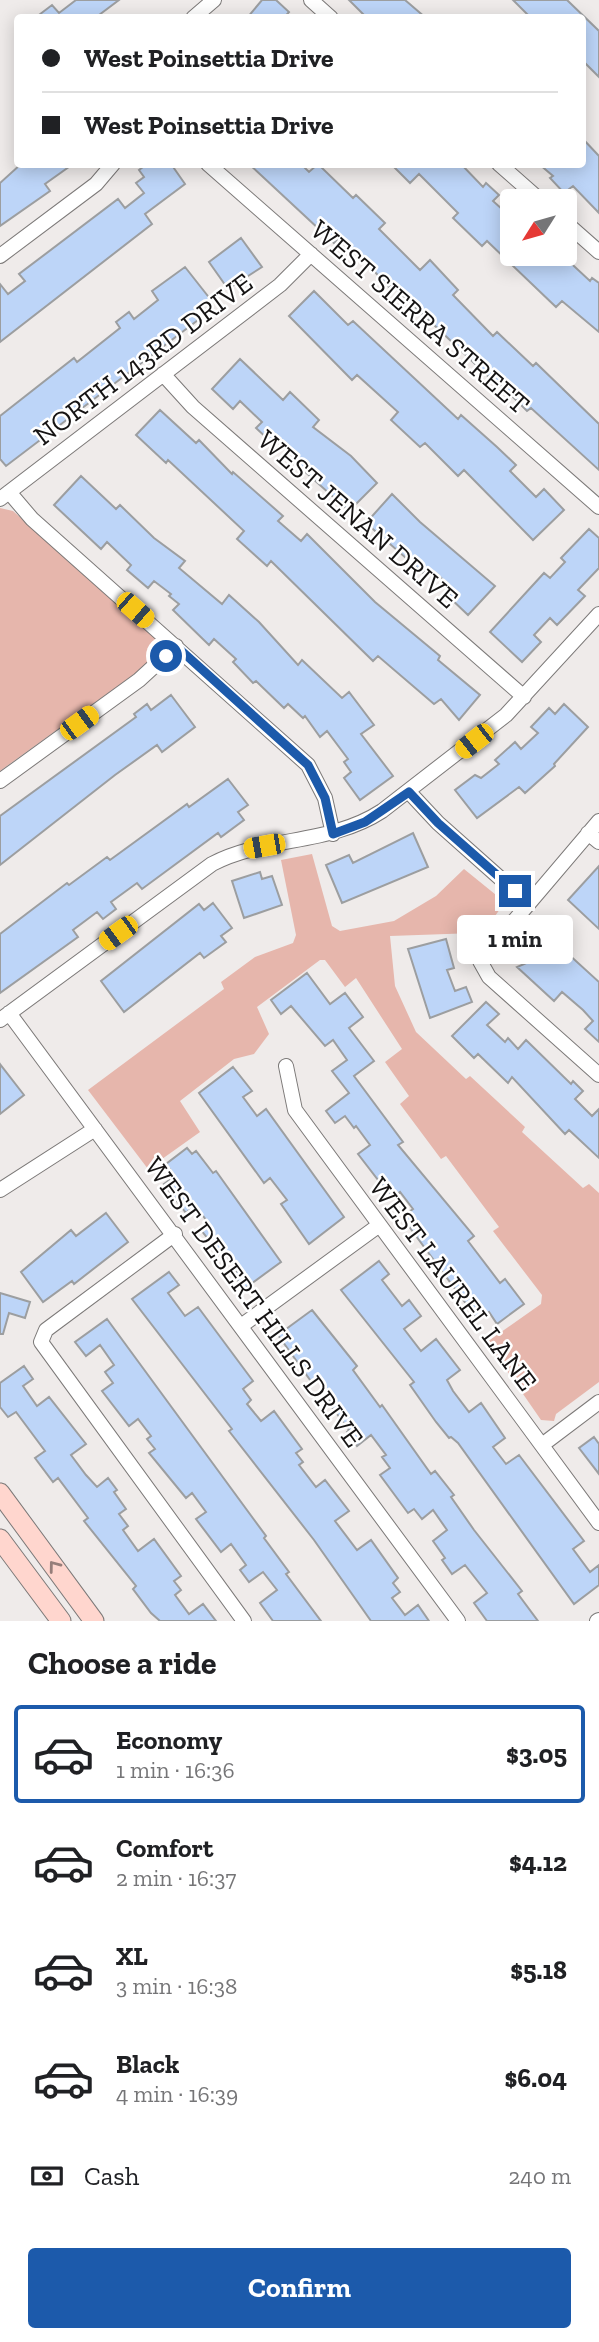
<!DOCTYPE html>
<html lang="en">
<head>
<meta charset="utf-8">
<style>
  :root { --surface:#fff; --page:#f6f6f6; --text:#202124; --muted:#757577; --line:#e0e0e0; --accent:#1c5aab }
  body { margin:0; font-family:"Zilla Slab",serif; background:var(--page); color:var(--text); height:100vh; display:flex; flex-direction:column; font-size:26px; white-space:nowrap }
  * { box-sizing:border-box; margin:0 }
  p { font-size:23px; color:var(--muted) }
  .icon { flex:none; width:38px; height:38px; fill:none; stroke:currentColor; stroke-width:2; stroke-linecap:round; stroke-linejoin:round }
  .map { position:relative; height:1621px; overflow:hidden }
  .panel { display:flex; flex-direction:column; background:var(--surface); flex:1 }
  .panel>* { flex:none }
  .top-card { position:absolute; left:14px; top:14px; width:572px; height:154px; border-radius:7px; box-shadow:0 4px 18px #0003; display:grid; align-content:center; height:154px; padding:0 28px; background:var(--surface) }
  .needle { width:46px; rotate:233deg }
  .tools { position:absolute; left:500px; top:189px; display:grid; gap:14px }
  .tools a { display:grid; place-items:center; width:77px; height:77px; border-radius:7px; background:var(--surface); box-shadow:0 4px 18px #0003; font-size:35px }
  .end { position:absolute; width:32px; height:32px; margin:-16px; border:9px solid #1c5aab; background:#fff; box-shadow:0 0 0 4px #fff }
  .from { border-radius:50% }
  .bubble { position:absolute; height:49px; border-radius:7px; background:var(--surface); box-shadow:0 4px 18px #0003; font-size:23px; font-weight:700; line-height:49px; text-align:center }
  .car { position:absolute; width:21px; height:42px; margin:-21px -10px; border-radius:9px; box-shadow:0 0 5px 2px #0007; background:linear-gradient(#f5c518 24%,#345 0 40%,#f5c518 0 76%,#345 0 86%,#f5c518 0) }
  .top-card b { display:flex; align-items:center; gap:24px; height:66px; font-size:26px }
  .top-card b+b { border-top:2px solid var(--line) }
  .top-card i { width:18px; height:18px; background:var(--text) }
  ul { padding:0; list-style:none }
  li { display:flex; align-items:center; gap:21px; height:98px; margin:0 14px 10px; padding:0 14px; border:4px solid transparent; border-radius:7px }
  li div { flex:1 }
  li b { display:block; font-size:26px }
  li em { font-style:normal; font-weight:700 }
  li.selected { border-color:var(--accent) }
  li>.icon { width:63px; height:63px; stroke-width:1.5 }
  h2 { padding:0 28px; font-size:32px; line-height:84px }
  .pay { display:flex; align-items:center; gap:18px; height:77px; padding:0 28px; font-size:26px }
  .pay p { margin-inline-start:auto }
  .action { display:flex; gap:14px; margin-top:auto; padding:14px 28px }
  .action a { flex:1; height:80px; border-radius:7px; background:var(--accent); color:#fff; font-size:28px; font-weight:700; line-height:80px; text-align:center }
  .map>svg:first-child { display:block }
  .green { fill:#e6b6ac }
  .building { fill:#bdd5f8; stroke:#9c9ea0; stroke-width:2 }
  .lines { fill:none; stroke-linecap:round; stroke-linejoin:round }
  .street-casing { stroke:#7c7978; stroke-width:16 }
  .secondary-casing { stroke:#7c7978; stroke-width:21 }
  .street { stroke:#fff; stroke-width:14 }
  .secondary { stroke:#ffd6ce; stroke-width:19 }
  .oneway { stroke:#967e7a }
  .route { stroke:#1c5aab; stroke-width:9 }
  .labels { text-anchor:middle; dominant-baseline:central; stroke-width:5; stroke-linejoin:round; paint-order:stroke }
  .street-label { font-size:28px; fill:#151313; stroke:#fff }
</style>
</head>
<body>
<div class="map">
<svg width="599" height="1621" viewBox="0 0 599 1621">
  <rect width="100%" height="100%" fill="#efebea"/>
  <path class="green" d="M0 508 13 511 161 642V655L0 771Z
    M312 854 332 926 340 931 394 921 436 896 464 869 501 899 500 909 488 926 475 933 390 936 395 986 416 1032 466 1079 470 1076 525 1127 522 1132 583 1188 589 1184 599 1193V1382L556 1414 554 1421 541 1420 487 1342 541 1304 542 1295 493 1231 499 1227 446 1156 441 1159 400 1104 409 1096 385 1062 402 1049 356 978 345 987 325 960H320L257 1007 269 1034 254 1054 234 1059 180 1101 200 1132 148 1169 88 1090 224 989 221 982 255 957 293 943 296 935 281 860Z"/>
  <path class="building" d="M76 0H119L95 18H35L52 5 59 13Z
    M262 0H276L289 12 284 18H247Z
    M349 0H405L426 18H367Z
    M513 0H567L599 31V77L583 61V18H531Z
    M583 139 599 156V213L573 186 564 193 550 178 553 176 539 164H583Z
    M21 164H73L45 184 50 191 0 226V183Z
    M147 164H171L185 184 145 214 152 224 0 342V284L8 294 25 281 19 274 118 199 125 208 144 193 136 183 144 177 139 170Z
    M249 164H301L309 172 318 164 353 198 356 195 385 223 379 229 420 270 430 260 458 290 453 295 493 336 497 332 533 366 536 363 599 424V470L531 408 527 411 493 377 491 379 392 285 389 287 341 236 334 243Z
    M391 164H461L483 187 486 183 499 195 493 201 513 219V254H561L590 281 592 278 599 283V332L562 301 556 307 487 241 482 246 453 218 458 213 419 174 410 183Z
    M241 238 262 267 228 289 209 262Z
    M185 267 211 300 194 313 198 320 6 466 0 459V416L74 358 77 362 120 328 116 322 129 312 134 319 158 300 152 291Z
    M314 291 348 325 353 321 458 419 461 415 497 447 516 465 510 471 536 497 544 489 564 510 533 540 464 470 458 476 425 443 420 447 391 420 398 412 357 375 352 380 289 316Z
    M240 359 283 400 290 392 319 420 313 427 351 456 377 483 349 511 294 462 298 457 275 435 270 441 256 428 262 422 240 401 233 409 212 389Z
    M160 410 196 443 199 440 232 474 233 472 283 516 278 521 301 541 307 534 375 602 440 656 438 660 480 695 459 720 441 699 434 704 378 656 373 661 271 561 267 566 237 539 244 531 168 460 166 463 136 435Z
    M81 476 116 509 120 505 154 538 185 561 179 568 222 604 229 595 259 622 298 665 302 660 342 698 349 692 374 725 361 734 393 776 360 800 344 778 351 772 344 762 348 759 327 731 320 737 305 716 303 718 288 704 284 708 256 681 253 683 233 662 236 659 214 639 209 645 173 610 179 604 169 596 171 594 154 581 148 588 127 570 131 565 107 542 101 549 54 505Z
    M392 494 420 522 495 586 468 615 448 596 454 590 437 574 428 568 423 573 366 523Z
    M589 529 599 538V568L578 590 585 596 557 625 550 618 534 635 541 642 522 662 490 632 544 573 550 578 565 562 561 558Z
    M171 695 195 727 162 752 157 745 115 775 0 865V816L136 717 134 714 147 704 151 710Z
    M564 704 588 727 554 764 555 766 525 793 519 787 477 818 455 790 475 775 481 778 499 764 495 760 515 742 521 749 538 733 531 727 549 708 555 714Z
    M228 779 248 805 238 812 244 820 221 837 218 833 142 889 137 883 111 902 116 909 103 919 97 912 73 930 78 937 0 993V934L67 883 69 885 107 857 110 860 187 804 189 807Z
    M413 833 428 867 342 903 326 865 349 855 353 863Z
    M599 866V929L568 900Z
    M260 872 262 879 272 876 282 905 244 918 232 881Z
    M213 903 232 928 221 936 226 942 204 958 200 953 124 1012 101 981 199 904 204 910Z
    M543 931 599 982V1042L585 1029 593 1021 583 1010 562 992 554 1001 517 967 538 958 532 942Z
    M446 939 454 968 447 970 455 991 466 987 472 1002 430 1018 408 949Z
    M307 973 330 1004 345 993 363 1017 349 1028 374 1061 354 1076 403 1142 398 1145 474 1236 468 1241 500 1283 505 1279 524 1304 497 1324 489 1312 478 1320 402 1217 413 1209 400 1192 392 1198 358 1154 370 1145 356 1126 354 1128 345 1116 335 1123 326 1111 349 1093 332 1071 347 1060 333 1040 325 1046 291 1006 281 1014 271 1000Z
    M486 1002 499 1014 487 1025 505 1042 508 1038 518 1049 526 1040 571 1084 573 1081 583 1091 575 1099 592 1116 599 1109V1158L569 1130 565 1134 512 1077 508 1083 478 1054 474 1058 452 1036Z
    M0 1064 24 1095 0 1114Z
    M233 1067 252 1091 243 1097 257 1116 266 1109 344 1217 309 1244 281 1204 287 1200 270 1178 264 1183 199 1093Z
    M187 1148 192 1154 196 1151 213 1173 216 1171 281 1262 244 1289 233 1274 238 1271 224 1251 220 1254 201 1230 209 1224 195 1205 186 1213 164 1184 175 1176 166 1164Z
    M106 1213 128 1242 74 1284 72 1281 43 1302 21 1272 71 1230 76 1236Z
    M379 1261 389 1274 382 1280 402 1306 409 1300 421 1316 404 1329 421 1351 436 1339 460 1370 447 1380 453 1391 469 1412 481 1403 505 1438 493 1447 506 1464 519 1455 584 1541 573 1549 590 1572 599 1565V1585L574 1604 458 1443 451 1437 449 1438 436 1422 410 1385 414 1382 341 1290Z
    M169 1272 179 1285 168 1293 185 1316 198 1307 253 1381 243 1389 251 1400 247 1404 261 1421 274 1411 302 1449 296 1453 303 1462 299 1465 316 1487 325 1480 349 1511 335 1521 357 1550 371 1540 398 1578 393 1583 400 1592 392 1598 405 1615 418 1605 429 1621H371L314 1540 229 1431 232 1429 132 1299Z
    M0 1293 30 1302 25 1318 9 1313 3 1334H0Z
    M312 1310 357 1366 353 1370 380 1407 382 1405 431 1474 435 1471 454 1495 451 1497 474 1530 522 1591 518 1594 538 1621H487L474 1603 487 1593 465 1565 452 1574 442 1560 445 1558 433 1541 447 1530 433 1510 422 1519 414 1509 408 1513 380 1475 390 1468 382 1457 386 1455 371 1435 357 1446 347 1432 349 1430 328 1402 332 1399 318 1380 313 1384 278 1335Z
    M107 1319 266 1536 264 1538 289 1572 286 1574 321 1621H273L260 1603 277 1590 263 1572 249 1582 240 1570 246 1565 231 1544 221 1552 196 1519 206 1512 192 1493 186 1498 149 1453 155 1449 147 1439 151 1436 138 1419 129 1426 102 1391 113 1383 105 1372 114 1365 100 1345 86 1356 75 1342Z
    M24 1366 33 1379 23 1386 37 1406 49 1397 86 1444 71 1455 86 1475 97 1487 108 1478 117 1490 114 1492 126 1509 119 1514 128 1526 123 1530 138 1551 154 1539 181 1576 174 1581 181 1590 175 1595 189 1614 203 1604 216 1621H160L151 1613 133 1589 136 1586 84 1521 88 1518 58 1478 53 1482 35 1458 45 1451 16 1412 8 1417 0 1407V1383Z
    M594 1437 599 1444V1474L579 1448Z"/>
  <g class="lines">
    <g class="street-casing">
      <path id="street" d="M311 0 331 18
        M193 18 214 0
        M208 164 599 507
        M499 164 541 201
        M565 222 599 252
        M0 256 96 184 113 164
        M163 374 193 407 524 697
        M9 492 32 519 308 765 325 798 333 834
        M0 499 280 285 311 254
        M0 781 139 680 176 646
        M409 792 438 823 528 903
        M599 821 480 961 489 977 599 1075
        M588 833 599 842
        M9 1013 458 1621
        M0 1020 212 864C266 836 330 845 382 811L506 715 599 614
        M286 1066 295 1110 599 1523
        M0 1190 95 1129
        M175 1234 46 1330 41 1342 244 1621
        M241 1326 378 1226
        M542 1445 599 1402
        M597 1621 599 1620"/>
    </g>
    <g class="secondary-casing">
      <path id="secondary" d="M0 1493 94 1621
        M0 1539 61 1621"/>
    </g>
    <use href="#street" class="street"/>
    <use href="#secondary" class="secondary"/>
  </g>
  <defs><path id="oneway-chevron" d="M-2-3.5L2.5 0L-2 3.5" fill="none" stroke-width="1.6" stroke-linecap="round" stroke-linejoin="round" transform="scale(1.75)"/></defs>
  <use class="oneway" href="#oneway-chevron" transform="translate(54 1566) rotate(-127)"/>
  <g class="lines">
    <path class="route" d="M166 656 176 646 308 765 325 798 333 834 365 822 409 792 438 823 515 891"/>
  </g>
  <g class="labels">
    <g class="street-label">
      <text transform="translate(420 317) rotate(41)">WEST SIERRA STREET</text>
      <text transform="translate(143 359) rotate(-37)">NORTH 143RD DRIVE</text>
      <text transform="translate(358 519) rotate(41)">WEST JENAN DRIVE</text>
      <text transform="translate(453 1284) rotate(53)">WEST LAUREL LANE</text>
      <text transform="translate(254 1302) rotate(54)">WEST DESERT HILLS DRIVE</text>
    </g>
  </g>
</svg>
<div class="tools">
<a><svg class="needle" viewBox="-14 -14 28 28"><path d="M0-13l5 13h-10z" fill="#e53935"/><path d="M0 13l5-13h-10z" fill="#757577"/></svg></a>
</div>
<i class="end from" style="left:166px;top:656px"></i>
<i class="end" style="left:515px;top:891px"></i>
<div class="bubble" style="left:457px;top:915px;width:116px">1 min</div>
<i class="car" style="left:135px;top:610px;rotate:131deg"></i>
<i class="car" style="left:79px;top:723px;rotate:54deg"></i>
<i class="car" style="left:474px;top:741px;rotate:232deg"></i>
<i class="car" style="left:264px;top:846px;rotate:260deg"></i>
<i class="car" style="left:118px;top:933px;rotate:234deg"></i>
<div class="top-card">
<b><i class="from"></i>West Poinsettia Drive</b>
<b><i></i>West Poinsettia Drive</b>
</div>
</div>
<section class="panel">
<h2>Choose a ride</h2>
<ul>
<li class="selected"><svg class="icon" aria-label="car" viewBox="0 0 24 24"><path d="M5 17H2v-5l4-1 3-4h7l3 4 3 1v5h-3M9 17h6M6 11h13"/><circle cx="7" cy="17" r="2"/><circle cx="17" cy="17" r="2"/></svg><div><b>Economy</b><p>1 min · 16:36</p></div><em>$3.05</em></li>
<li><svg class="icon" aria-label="car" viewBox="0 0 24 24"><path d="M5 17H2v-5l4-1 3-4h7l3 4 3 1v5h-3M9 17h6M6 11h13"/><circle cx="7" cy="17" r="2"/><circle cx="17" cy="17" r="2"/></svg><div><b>Comfort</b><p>2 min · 16:37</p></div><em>$4.12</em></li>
<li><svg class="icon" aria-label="car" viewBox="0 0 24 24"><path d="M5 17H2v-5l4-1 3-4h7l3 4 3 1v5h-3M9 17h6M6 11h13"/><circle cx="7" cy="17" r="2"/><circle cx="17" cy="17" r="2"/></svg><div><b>XL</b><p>3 min · 16:38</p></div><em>$5.18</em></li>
<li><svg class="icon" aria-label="car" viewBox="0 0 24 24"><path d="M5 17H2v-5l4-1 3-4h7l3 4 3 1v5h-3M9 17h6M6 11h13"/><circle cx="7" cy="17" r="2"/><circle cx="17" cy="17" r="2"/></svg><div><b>Black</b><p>4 min · 16:39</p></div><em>$6.04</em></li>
</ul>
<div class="pay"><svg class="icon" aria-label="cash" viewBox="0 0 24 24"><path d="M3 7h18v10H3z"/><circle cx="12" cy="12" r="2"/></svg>Cash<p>240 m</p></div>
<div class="action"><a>Confirm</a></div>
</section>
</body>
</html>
